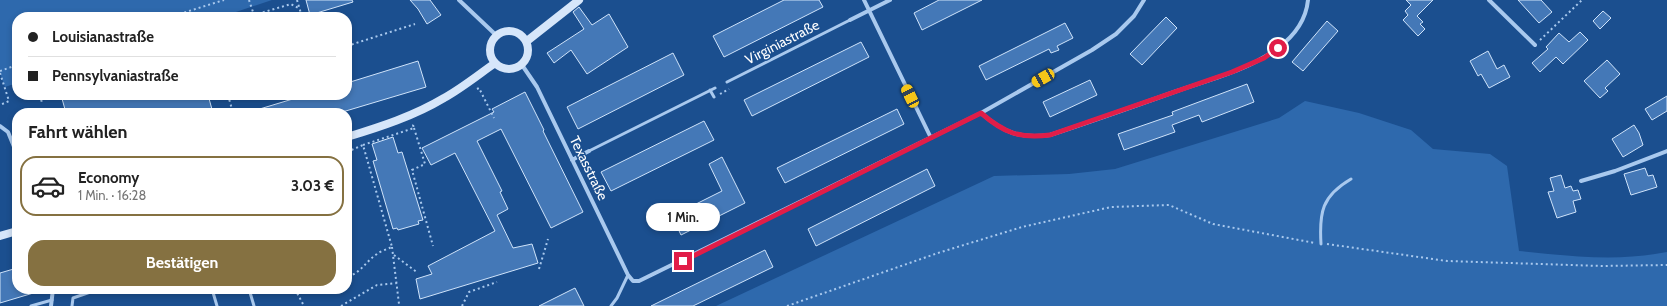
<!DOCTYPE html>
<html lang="de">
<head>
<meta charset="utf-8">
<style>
  :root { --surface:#fff; --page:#f2f2f2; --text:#222; --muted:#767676; --line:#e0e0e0; --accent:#857141 }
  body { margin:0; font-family:Cabin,sans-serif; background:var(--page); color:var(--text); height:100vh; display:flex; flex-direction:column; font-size:15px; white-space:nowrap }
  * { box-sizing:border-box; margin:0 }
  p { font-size:13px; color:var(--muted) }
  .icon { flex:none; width:22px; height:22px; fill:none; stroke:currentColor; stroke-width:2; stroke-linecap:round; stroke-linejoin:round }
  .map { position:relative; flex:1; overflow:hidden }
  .side { position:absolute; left:12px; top:108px; width:340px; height:186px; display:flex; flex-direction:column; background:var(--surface); border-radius:16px; box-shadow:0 2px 6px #0003 }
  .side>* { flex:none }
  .guide { position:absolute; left:12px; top:12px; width:340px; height:88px; border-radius:16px; box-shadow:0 2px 6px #0003; display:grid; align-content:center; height:88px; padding:0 16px; background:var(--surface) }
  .end { position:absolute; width:18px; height:18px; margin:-9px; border:5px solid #e11d48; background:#fff; box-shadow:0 0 0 2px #fff }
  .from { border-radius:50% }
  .bubble { position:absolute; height:28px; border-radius:14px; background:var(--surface); box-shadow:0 2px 6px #0003; font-size:13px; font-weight:800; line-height:28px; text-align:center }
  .car { position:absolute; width:12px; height:24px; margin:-12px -6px; border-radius:5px; box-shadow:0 0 3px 1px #0007; background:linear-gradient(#f5c518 24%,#345 0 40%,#f5c518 0 76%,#345 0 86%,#f5c518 0) }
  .guide b { display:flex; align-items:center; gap:14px; height:38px; font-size:15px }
  .guide b+b { border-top:1px solid var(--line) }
  .guide i { width:10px; height:10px; background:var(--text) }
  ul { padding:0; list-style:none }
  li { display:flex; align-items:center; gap:12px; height:60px; margin:0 8px 6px; padding:0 8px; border:2px solid var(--line); border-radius:16px }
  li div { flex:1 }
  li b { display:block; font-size:15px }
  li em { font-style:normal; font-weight:800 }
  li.current { border-color:var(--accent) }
  li>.icon { width:36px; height:36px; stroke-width:1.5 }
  h2 { padding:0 16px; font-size:18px; line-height:48px }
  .action { display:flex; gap:8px; margin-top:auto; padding:8px 16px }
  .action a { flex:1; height:46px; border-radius:16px; background:var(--accent); color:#fff; font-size:16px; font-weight:800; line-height:46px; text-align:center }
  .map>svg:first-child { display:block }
  .green { fill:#2e69ad }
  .building { fill:#4478b7; stroke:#cfe3fa }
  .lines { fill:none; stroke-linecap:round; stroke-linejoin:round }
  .path { stroke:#a9c9ee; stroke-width:2; stroke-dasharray:2 3; stroke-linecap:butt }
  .lane { stroke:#a9c9ee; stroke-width:3 }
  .street { stroke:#a9c9ee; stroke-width:4 }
  .secondary { stroke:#d6e6fa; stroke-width:8 }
  .route { stroke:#e11d48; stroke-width:5 }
  .labels { text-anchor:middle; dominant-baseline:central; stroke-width:3; stroke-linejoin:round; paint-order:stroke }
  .street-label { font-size:14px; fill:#fff; stroke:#1b4f8f }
</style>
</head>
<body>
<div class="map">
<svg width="1667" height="306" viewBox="0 0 1667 306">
  <rect width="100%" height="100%" fill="#1b4f8f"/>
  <path class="green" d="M0 0H272L221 17H17V83L5 87 0 73Z
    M1305 101 1359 113 1411 130 1433 149 1490 154 1507 166 1519 251C1568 256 1618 262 1667 252V306H716L994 176 1069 174 1115 169 1279 118Z"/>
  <path class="building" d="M306 0H352L353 2 310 15Z
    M410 0H430L441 15 427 24 418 9Z
    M784 0H819L823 7 724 57 713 36Z
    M939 0H982L922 30 914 13Z
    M1406 0H1433L1417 16 1423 22 1420 24 1425 29 1418 36 1403 20 1408 15 1405 11 1411 5Z
    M1518 0H1541L1552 12 1539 23Z
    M579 7 592 25 609 14 628 47 587 74 571 50 554 63 547 53 584 29 573 12Z
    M1603 11 1611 18 1600 29 1593 21Z
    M1166 17 1177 28 1142 65 1130 54Z
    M1327 21 1338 31 1303 71 1292 62Z
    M1065 23 1073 38 1057 46 1059 50 1051 53 1049 49 986 80 979 66Z
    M1580 32 1588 40 1563 64 1556 57 1540 72 1532 63 1548 49 1546 47 1559 33 1569 42Z
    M861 42 869 57 752 116 744 100Z
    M1488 51 1497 69 1504 65 1510 77 1489 88 1481 74 1478 76 1470 61Z
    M673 53 684 75 578 129 567 107Z
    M1607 60 1620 74 1605 88 1608 91 1600 98 1584 81Z
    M418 61 426 87 339 113H254L253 111 306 95H347V83Z
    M1090 80 1097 95 1050 117 1043 102Z
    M1247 84 1254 102 1202 122 1199 115 1172 125 1175 132 1124 150 1118 134 1173 115 1172 112Z
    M525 92 544 130 543 131 583 212 551 228 501 129 477 141 502 191 500 192 508 209 497 215 513 248 532 244 538 263 420 299 416 279 432 274 428 266 495 231 455 153 431 165 422 148 494 112 492 109Z
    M61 95H208L213 113H66Z
    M1667 96V111L1652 120 1645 109Z
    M897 109 904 124 785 183 777 168Z
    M704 121 714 140 611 191 601 172Z
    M1634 125 1639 133 1643 145 1623 157 1612 139Z
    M393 137 398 153 402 152 423 220 418 221 419 224 398 230 397 228 393 229 373 161 377 160 372 144Z
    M722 157 745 203 681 235 672 216 722 191 709 164Z
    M1645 168 1648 176 1653 175 1657 187 1631 195 1624 174Z
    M927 169 935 186 816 246 808 229Z
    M1561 175 1565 188 1571 186 1573 191 1578 190 1581 199 1573 201 1576 212 1557 218 1548 192 1554 191 1550 178Z
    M765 250 773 267 693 306H651Z
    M17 268V289H40V291L0 303V273Z
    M575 288 584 306H539Z"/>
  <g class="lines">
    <path class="path" d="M249 0 254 15 291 4 300 9
      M297 0 302 17
      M170 17 224 0
      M251 17 254 15
      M1540 40 1582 0
      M347 46 415 24
      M0 71 17 65
      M0 73 9 101 0 105
      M477 89 479 88 494 118
      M720 94 729 89
      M40 95 42 103
      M228 95 233 113
      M414 128 425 164 412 170 433 246
      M363 145 414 128 413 125 414 124
      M347 152 363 145 392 247C387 249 381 251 377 254 366 261 361 273 347 277
      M1327 244 1447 261 1602 266 1667 265
      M392 247 399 304 398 306
      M394 255 418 273
      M539 269 548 239
      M295 289 304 306
      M341 306 377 285 397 283
      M462 306 469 292 497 282
      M787 306 938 253 1022 227 1111 207 1169 205 1213 224 1315 243"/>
    <path class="lane" d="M727 82 850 20
      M710 90 714 97
      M589 151 715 88
      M1321 244C1319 212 1322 196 1351 179
      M212 289 217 306
      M249 289 254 306
      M31 306 52 300
      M72 306 73 298 99 289
      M611 306 617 298 628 275"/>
    <path class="street" d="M459 0 497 36
      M864 0 931 138
      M1489 0 1535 45
      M850 20 890 0
      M522 65 537 87 628 275 633 281H639L981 113 1092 50 1116 34 1134 16 1144 0
      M981 113C1004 133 1020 139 1050 135 1093 121 1135 106 1177 91 1211 79 1249 70 1278 48 1294 36 1306 20 1308 0
      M0 126 8 132 17 154
      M572 160 589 151
      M1581 181 1615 171 1667 151
      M51 306 53 289"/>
    <path class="secondary" d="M490 50a19 19 0 1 1 38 0a19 19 0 1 1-38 0Z
      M527 41 579 0
      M347 137C380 127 414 116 444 98 462 88 478 75 495 63
      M0 236 17 231"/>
  </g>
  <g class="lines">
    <path class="route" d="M683 261 981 113C1004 133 1020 139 1050 135L1232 72 1264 58 1278 48"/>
  </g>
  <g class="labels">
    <g class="street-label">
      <text transform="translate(782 42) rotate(-27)">Virginiastraße</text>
      <text transform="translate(589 168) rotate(64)">Texasstraße</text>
    </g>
  </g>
</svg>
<i class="end from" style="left:1278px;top:48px"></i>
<i class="end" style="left:683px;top:261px"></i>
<div class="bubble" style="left:646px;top:203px;width:74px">1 Min.</div>
<i class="car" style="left:1043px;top:78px;rotate:240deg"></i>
<i class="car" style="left:910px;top:96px;rotate:334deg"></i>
<div class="guide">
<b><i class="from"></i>Louisianastraße</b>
<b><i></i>Pennsylvaniastraße</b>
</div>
<section class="side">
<h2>Fahrt wählen</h2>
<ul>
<li class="current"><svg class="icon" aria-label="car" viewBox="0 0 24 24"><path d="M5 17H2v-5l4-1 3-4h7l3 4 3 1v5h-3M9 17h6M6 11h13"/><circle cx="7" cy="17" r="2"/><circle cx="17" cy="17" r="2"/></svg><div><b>Economy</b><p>1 Min. · 16:28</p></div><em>3.03 €</em></li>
</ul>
<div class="action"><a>Bestätigen</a></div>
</section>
</div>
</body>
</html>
